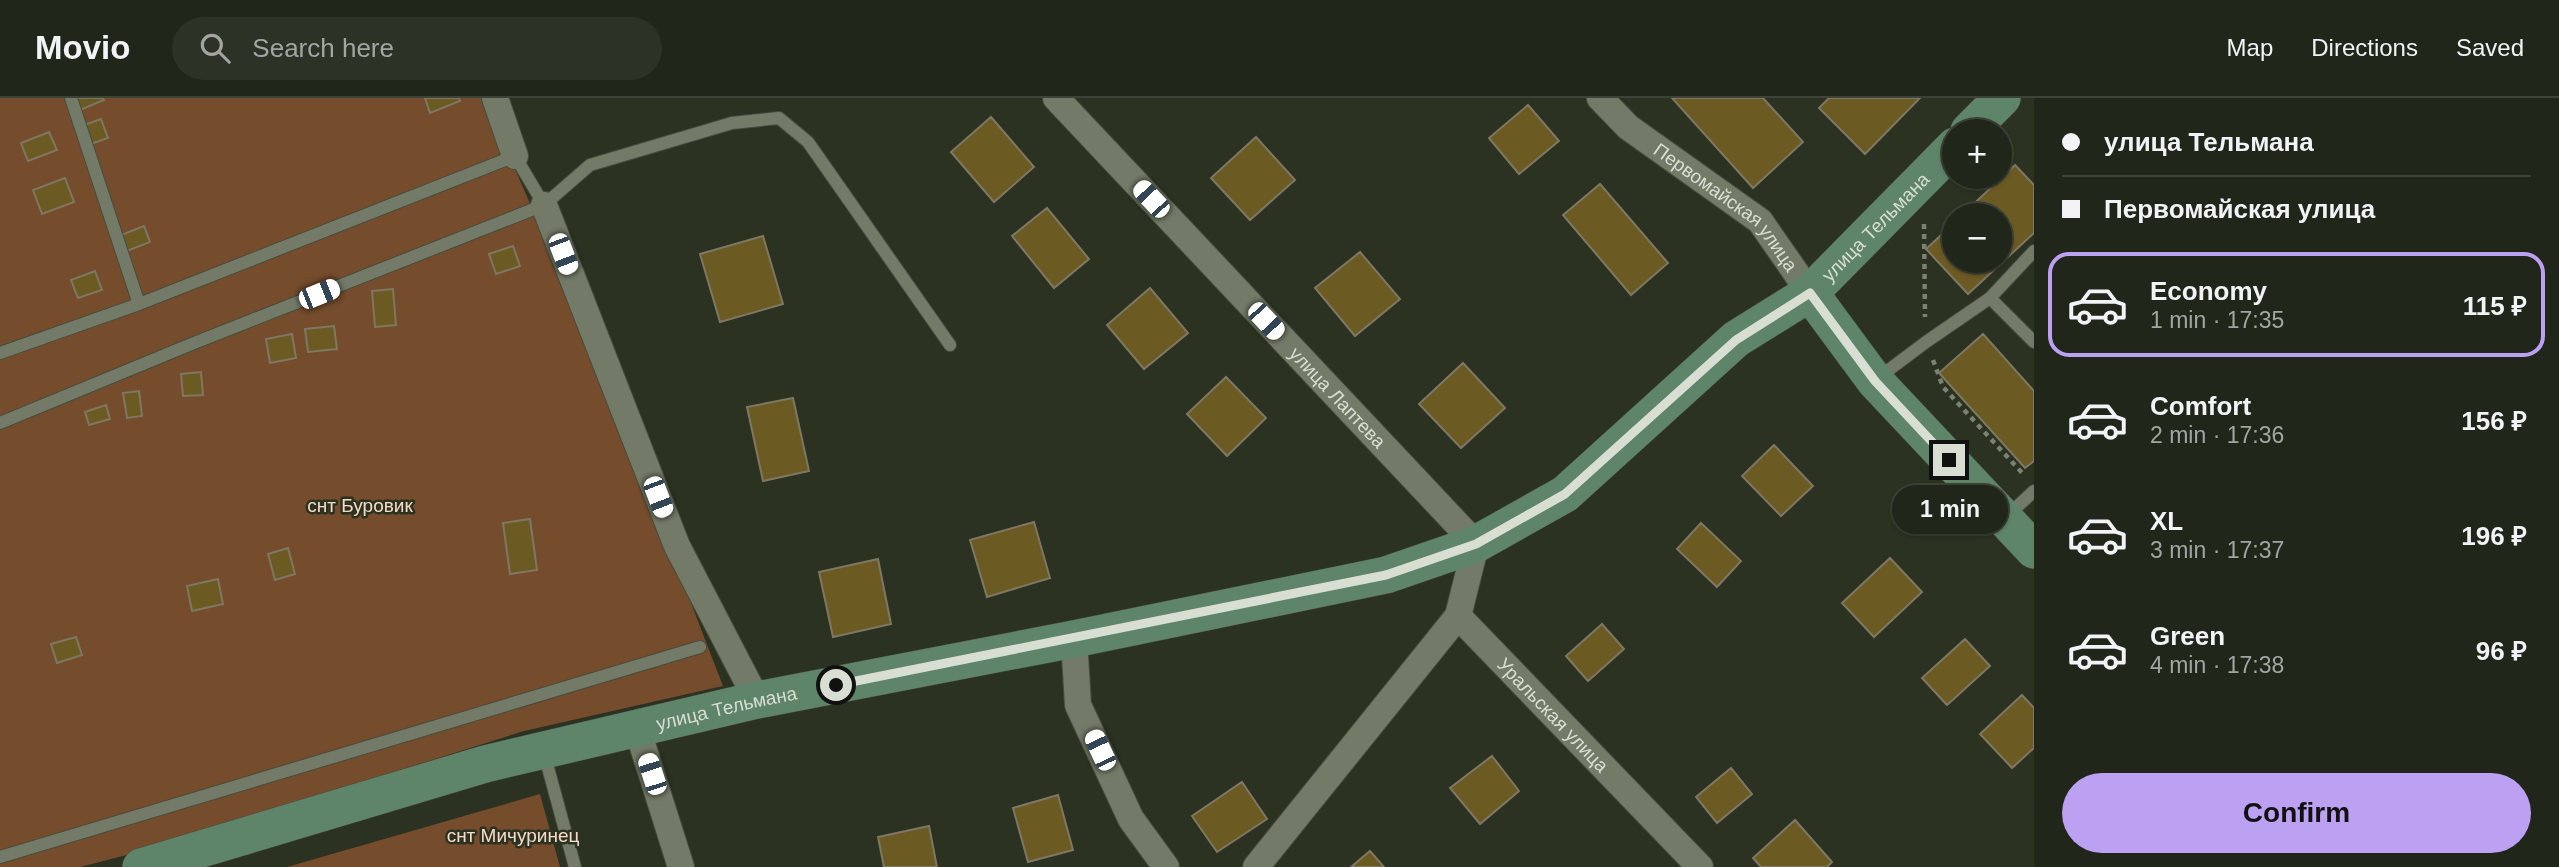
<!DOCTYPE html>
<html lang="en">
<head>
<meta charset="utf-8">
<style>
  :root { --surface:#202619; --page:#2d3226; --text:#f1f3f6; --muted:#a2a5a2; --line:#3d4338; --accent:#bca0f2 }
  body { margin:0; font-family:Helvetica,sans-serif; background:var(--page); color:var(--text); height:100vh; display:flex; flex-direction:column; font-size:26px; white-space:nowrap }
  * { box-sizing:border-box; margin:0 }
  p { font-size:23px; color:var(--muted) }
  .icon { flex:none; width:38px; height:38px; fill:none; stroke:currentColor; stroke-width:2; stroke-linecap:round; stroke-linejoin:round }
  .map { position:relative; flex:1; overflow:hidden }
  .panel { display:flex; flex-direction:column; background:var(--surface); width:525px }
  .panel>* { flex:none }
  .top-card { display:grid; align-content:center; height:154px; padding:0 28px; background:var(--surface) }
  .tools { position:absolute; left:1942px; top:21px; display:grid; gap:14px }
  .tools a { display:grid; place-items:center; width:70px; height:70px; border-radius:50%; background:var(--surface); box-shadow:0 2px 5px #0004,0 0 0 2px var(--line); font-size:35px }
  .end { position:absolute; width:32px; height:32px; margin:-16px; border:9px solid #d9ded3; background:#111; box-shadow:0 0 0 4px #111 }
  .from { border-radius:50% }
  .bubble { position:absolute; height:49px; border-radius:24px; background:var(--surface); box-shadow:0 2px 5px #0004,0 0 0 2px var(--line); font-size:23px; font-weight:700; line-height:49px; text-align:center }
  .car { position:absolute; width:21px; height:42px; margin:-21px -10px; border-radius:9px; box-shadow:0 0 5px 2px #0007; background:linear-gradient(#fff 24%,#345 0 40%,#fff 0 76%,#345 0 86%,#fff 0) }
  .top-card b { display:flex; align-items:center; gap:24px; height:66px; font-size:26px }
  .top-card b+b { border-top:2px solid var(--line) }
  .top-card i { width:18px; height:18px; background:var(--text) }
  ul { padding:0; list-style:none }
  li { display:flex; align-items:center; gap:21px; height:105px; margin:0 14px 10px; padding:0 14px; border:4px solid transparent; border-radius:21px }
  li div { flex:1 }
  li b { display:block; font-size:26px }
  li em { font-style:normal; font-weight:700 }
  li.selected { border-color:var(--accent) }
  li>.icon { width:63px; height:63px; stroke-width:1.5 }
  .button { display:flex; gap:14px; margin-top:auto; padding:14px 28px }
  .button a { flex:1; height:80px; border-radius:42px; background:var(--accent); color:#111; font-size:28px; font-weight:700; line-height:80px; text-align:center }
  header { display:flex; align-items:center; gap:42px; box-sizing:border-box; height:98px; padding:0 35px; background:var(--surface); border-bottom:2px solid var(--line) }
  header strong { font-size:33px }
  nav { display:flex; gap:38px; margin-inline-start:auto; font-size:24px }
  .search { width:490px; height:63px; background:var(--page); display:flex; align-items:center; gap:18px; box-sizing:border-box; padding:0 24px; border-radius:38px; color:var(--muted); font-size:26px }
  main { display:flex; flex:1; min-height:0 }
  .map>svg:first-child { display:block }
  .green { fill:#754c2c }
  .building { fill:#6c5a23; stroke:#7e7763; stroke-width:2 }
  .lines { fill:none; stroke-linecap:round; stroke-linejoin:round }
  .lane-casing { stroke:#474d3e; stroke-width:14 }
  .street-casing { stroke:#474d3e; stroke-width:28 }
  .secondary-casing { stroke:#474d3e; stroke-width:38 }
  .path { stroke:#7b8173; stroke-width:4.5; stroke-dasharray:5 5; stroke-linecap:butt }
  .lane { stroke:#737b68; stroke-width:12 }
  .street { stroke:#737b68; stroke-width:26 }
  .secondary { stroke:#5e8469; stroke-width:37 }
  .route { stroke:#d9ded3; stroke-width:9 }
  .labels { text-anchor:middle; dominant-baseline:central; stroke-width:5; stroke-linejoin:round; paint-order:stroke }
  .street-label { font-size:19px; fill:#d9ded3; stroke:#2b3221 }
  .park-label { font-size:19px; fill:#f7dac5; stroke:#2b3221 }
</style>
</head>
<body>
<header>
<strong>Movio</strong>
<div class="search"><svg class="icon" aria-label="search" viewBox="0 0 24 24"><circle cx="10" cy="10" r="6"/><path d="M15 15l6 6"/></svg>Search here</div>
<nav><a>Map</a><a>Directions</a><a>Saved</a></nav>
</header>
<main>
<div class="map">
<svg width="2034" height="769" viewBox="0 0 2034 769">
  <rect width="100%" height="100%" fill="#2b3221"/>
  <path class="green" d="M0 0H484L588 238 723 588 524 633 146 752 80 769H0Z
    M540 696 560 769H287Z"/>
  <path class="building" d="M76 0H103L104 2 80 12Z
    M425 0H459L460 3 430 15Z
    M1672 0H1763L1803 44 1753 90Z
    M1829 0H1920L1865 56 1819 10Z
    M1528 7 1559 43 1519 76 1489 40Z
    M991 19 1034 69 994 104 951 54Z
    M101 21 108 40 91 46 84 27Z
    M49 34 57 52 28 63 21 45Z
    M1256 39 1295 82 1250 122 1211 80Z
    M2015 67 2034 87V135L1968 196 1926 151 1955 124V163H2000V117H1962Z
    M65 80 74 104 42 116 33 92Z
    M1600 86 1668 165 1631 197 1563 117Z
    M1047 110 1089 161 1054 190 1012 138Z
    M144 128 150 144 127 153 121 137Z
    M763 138 783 206 720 224 700 156Z
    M513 148 520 168 496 176 489 156Z
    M1360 154 1400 201 1355 238 1315 190Z
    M95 173 102 192 78 200 71 182Z
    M1150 190 1188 235 1144 271 1107 227Z
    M393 191 396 227 375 229 372 193Z
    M334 228 337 251 308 254 305 231Z
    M292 236 296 260 270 265 266 241Z
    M1983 236 2034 293V363L2025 370 1939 275Z
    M1463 265 1505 310 1461 350 1419 306Z
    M201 274 203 297 183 298 181 276Z
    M1226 279 1266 320 1227 358 1187 316Z
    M139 293 142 318 127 320 123 295Z
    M793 300 809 373 763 383 747 309Z
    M106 307 110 321 89 327 85 314Z
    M1774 347 1813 388 1781 418 1742 378Z
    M530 421 537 472 510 476 503 425Z
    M1034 424 1050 480 987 499 970 442Z
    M1701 425 1741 463 1717 489 1677 451Z
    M288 450 295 476 275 482 268 456Z
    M1890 460 1922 494 1874 539 1842 505Z
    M878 461 891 526 833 539 819 474Z
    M218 481 223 506 192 513 187 488Z
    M1602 526 1624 551 1588 583 1566 558Z
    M76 539 82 557 57 565 51 546Z
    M1965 541 1990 568 1947 607 1922 580Z
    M2022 597 2034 610V650L2012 670 1980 636Z
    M1492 658 1519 693 1480 726 1450 690Z
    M1731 670 1752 696 1717 725 1696 699Z
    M1242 684 1267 721 1217 754 1192 718Z
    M1058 697 1073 752 1028 764 1013 710Z
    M1795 722 1832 764 1827 769H1761L1753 760Z
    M929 728 937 769H884L878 739Z
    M1370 753 1384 769H1351Z"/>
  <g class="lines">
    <g class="lane-casing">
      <path id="lane" d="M71 0 139 206 515 58 544 107
        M1990 200 2034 244
        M0 255 139 206
        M1878 280 1926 244 1990 200 2034 153
        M0 325 194 245 544 107 590 67 732 25 779 20 808 44 950 247
        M2006 419 2034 393
        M544 655 575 769
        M0 759 700 549"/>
    </g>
    <g class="street-casing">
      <g id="street">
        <path d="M495 0 515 58"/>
        <path id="s1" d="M1056 0 1476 446 1458 518 1700 769"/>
        <path id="s2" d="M1600 0 1628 29 1760 123 1810 195"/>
        <path d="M544 107 677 448 757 602"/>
        <path d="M1074 541 1078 607 1131 721 1166 769"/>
        <path d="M637 630 681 769"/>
        <path d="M1256 769 1458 518"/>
      </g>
    </g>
    <g class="secondary-casing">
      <g id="secondary">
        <path d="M1969 33 2002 0"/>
        <path d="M1810 195 1875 283 2034 452"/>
        <path id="s3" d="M141 769 485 666 757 602 1074 541 1386 477 1476 446 1565 396 1736 241 1810 195 1955 48"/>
      </g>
    </g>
    <path class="path" d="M1924 126 1925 219
      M1933 262 1943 289 2024 377"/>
    <use href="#lane" class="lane"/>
    <use href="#street" class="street"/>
    <use href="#secondary" class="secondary"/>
  </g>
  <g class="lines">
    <path class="route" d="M836 587 1386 477 1476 446 1565 396 1736 242 1810 195 1875 283 1949 362"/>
  </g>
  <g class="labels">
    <g class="street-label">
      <text stroke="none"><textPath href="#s2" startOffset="168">Первомайская улица</textPath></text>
      <text stroke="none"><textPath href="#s3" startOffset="1888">улица Тельмана</textPath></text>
      <text stroke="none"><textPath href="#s1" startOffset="411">улица Лаптева</textPath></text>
      <text stroke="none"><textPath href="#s3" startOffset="607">улица Тельмана</textPath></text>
      <text stroke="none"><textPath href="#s1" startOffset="824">Уральская улица</textPath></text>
    </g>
    <g class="park-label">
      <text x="360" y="407">снт Буровик</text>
      <text x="513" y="737">снт Мичуринец</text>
    </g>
  </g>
</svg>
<div class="tools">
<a>+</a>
<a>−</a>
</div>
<i class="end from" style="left:836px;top:587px"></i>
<i class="end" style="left:1949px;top:362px"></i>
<div class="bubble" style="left:1892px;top:387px;width:116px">1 min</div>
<i class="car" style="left:1151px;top:101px;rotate:317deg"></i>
<i class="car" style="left:563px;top:156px;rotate:159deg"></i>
<i class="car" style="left:319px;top:196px;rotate:68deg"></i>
<i class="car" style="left:1266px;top:223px;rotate:137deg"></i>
<i class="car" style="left:658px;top:399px;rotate:159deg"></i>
<i class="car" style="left:1100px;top:652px;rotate:335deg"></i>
<i class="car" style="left:652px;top:676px;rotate:342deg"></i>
</div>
<section class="panel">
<div class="top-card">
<b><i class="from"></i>улица Тельмана</b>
<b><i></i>Первомайская улица</b>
</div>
<ul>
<li class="selected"><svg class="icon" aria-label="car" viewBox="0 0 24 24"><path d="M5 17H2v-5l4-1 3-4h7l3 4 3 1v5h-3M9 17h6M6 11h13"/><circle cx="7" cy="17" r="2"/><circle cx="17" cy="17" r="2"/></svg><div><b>Economy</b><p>1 min · 17:35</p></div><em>115 ₽</em></li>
<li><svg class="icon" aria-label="car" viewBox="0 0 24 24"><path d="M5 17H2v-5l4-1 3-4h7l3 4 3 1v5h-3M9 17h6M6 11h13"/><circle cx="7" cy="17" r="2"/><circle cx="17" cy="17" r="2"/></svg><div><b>Comfort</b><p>2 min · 17:36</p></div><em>156 ₽</em></li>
<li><svg class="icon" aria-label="car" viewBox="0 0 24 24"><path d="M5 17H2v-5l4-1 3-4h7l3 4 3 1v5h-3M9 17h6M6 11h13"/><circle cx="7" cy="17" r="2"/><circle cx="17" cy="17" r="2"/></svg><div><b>XL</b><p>3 min · 17:37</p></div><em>196 ₽</em></li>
<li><svg class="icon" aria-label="car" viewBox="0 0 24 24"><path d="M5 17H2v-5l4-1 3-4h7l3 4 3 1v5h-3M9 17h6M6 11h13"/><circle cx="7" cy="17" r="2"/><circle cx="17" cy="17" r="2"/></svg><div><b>Green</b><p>4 min · 17:38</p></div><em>96 ₽</em></li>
</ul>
<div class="button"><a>Confirm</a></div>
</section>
</main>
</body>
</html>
